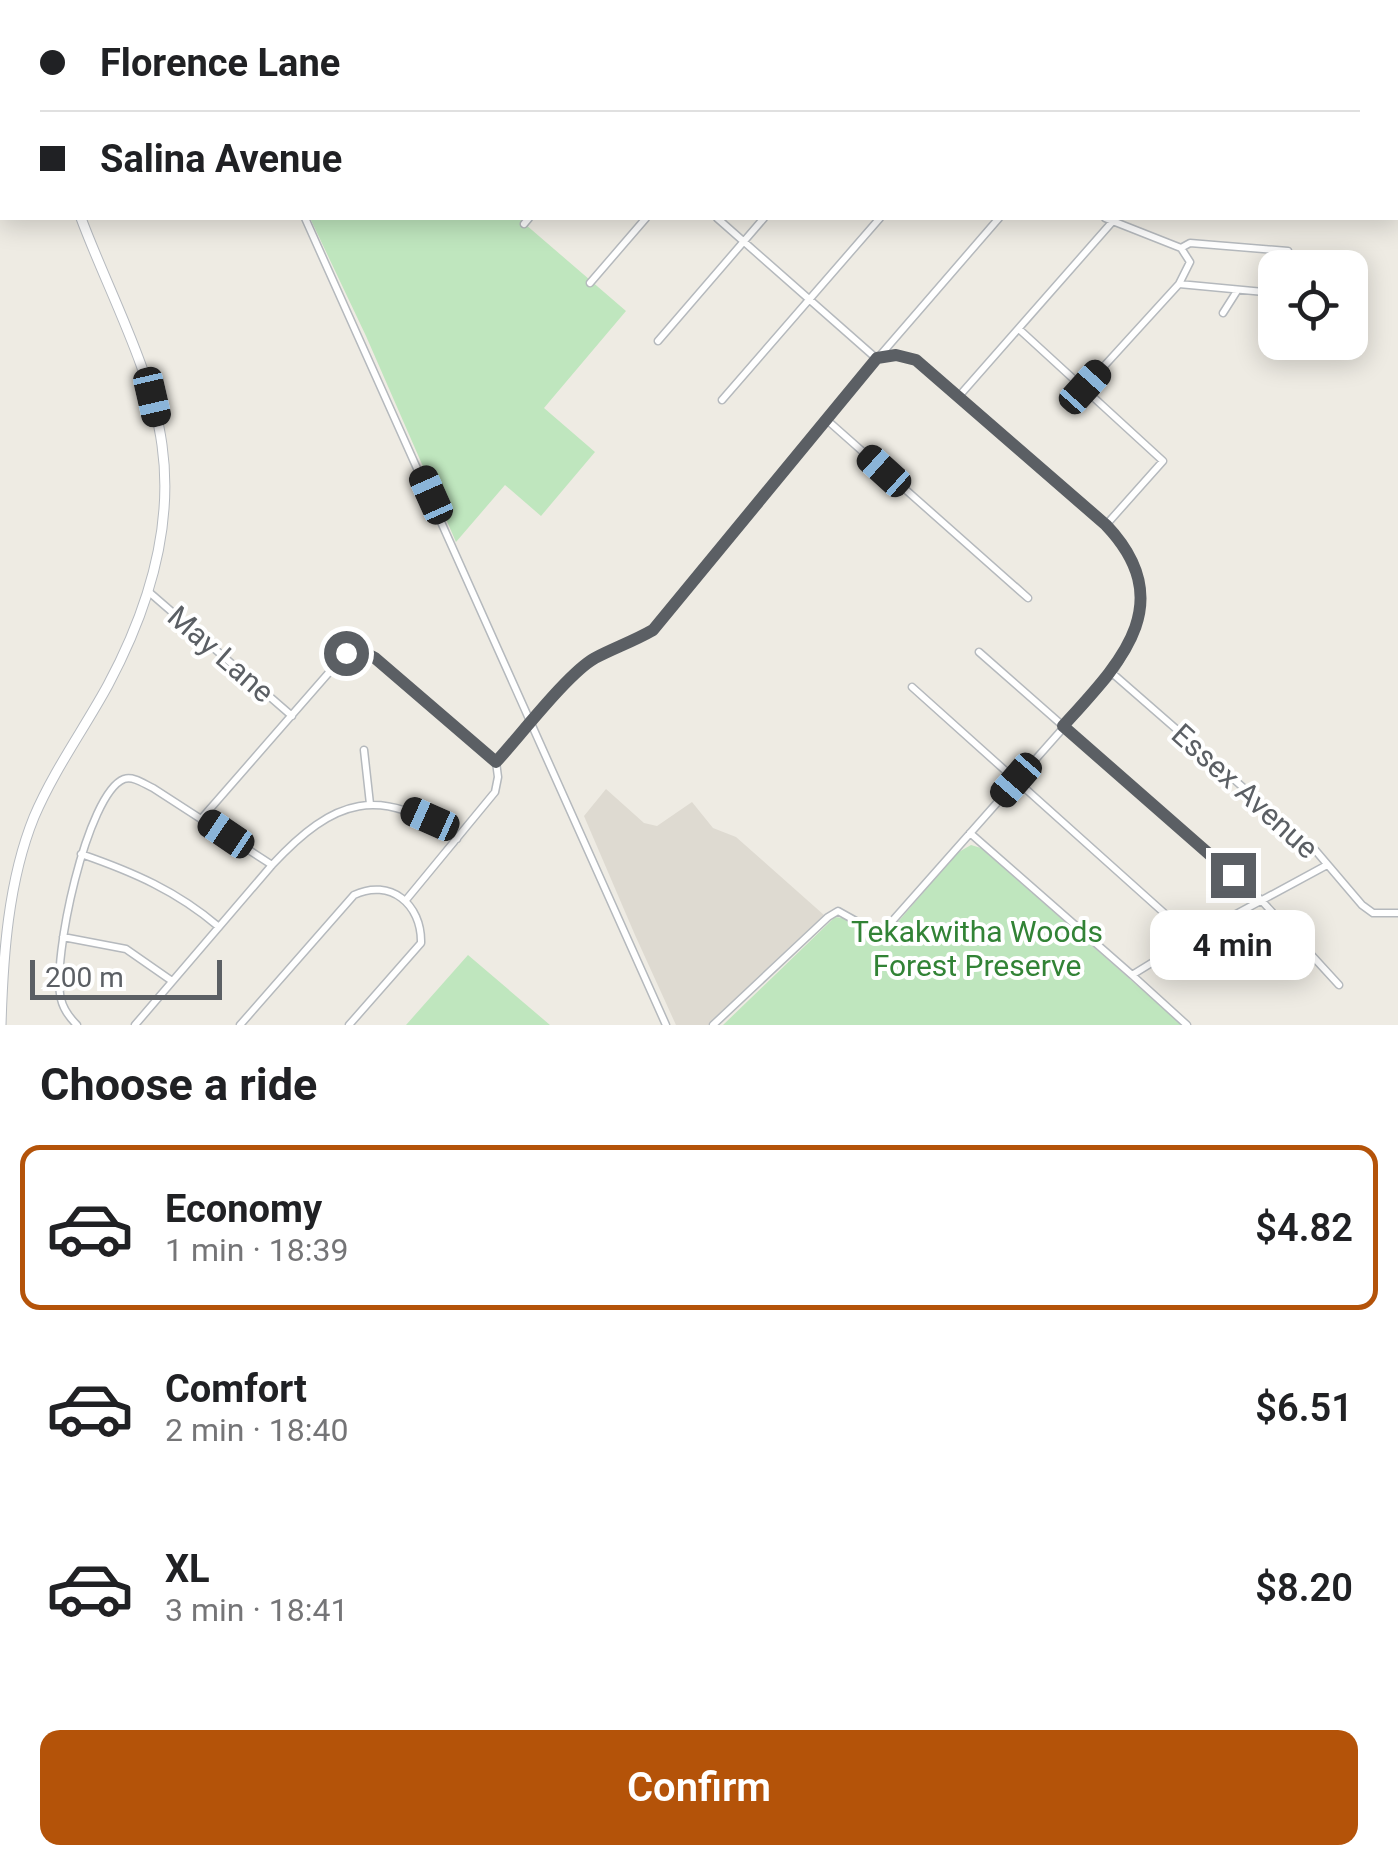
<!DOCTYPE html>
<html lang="en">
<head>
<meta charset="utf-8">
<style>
  :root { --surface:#fff; --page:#f2f2f2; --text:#202124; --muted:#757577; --line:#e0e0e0; --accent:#b45309 }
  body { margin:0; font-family:Roboto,sans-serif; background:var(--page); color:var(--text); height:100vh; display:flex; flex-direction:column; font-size:38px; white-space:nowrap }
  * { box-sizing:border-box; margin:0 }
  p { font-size:32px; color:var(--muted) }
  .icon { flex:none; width:55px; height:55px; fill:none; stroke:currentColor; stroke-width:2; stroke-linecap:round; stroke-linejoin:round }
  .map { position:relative; height:1025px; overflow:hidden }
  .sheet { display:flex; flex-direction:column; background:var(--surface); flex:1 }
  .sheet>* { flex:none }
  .banner { position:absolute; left:0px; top:0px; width:1400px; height:220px; box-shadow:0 5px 25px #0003; display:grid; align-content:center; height:220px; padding:0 40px; background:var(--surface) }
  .buttons { position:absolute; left:1258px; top:250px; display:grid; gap:20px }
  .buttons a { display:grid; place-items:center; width:110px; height:110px; border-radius:20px; background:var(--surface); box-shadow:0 5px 25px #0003; font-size:50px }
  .scale { position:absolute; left:30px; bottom:25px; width:192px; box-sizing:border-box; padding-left:10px; border:5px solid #5b5f64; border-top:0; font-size:28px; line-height:35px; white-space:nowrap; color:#5b5f64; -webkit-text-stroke:8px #fff; paint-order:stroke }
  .end { position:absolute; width:45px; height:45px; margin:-22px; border:12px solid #5b5f64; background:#fff; box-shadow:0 0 0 5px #fff }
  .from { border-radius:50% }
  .bubble { position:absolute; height:70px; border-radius:20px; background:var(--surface); box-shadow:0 5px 25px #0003; font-size:32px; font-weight:600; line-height:70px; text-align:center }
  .car { position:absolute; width:30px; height:60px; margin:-30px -15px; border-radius:12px; box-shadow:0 0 8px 2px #0007; background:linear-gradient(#222 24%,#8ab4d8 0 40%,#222 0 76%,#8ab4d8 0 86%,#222 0) }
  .banner b { display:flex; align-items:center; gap:35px; height:95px; font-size:38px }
  .banner b+b { border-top:2px solid var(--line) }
  .banner i { width:25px; height:25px; background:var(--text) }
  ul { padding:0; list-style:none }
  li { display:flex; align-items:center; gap:30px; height:165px; margin:0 20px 15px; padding:0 20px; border:5px solid transparent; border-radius:20px }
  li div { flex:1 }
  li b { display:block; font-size:38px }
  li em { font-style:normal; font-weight:600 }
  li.current { border-color:var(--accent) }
  li>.icon { width:90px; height:90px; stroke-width:1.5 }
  h2 { padding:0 40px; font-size:45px; line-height:120px }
  .action { display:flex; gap:20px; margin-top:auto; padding:20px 40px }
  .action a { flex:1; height:115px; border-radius:20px; background:var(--accent); color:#fff; font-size:40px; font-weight:600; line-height:115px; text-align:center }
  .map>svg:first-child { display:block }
  .education { fill:#dedad1 }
  .green { fill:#bfe6be }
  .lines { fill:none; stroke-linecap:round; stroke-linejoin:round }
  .street-casing { stroke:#b5b9bd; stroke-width:9 }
  .secondary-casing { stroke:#b6babf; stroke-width:11 }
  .street { stroke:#fff; stroke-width:6 }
  .secondary { stroke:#fff; stroke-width:9 }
  .route { stroke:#5b5f64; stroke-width:12 }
  .labels { text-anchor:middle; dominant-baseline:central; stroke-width:8; stroke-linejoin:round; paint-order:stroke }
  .street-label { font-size:30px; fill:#5b5f64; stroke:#fff }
  .park-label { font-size:30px; fill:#328336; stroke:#fff }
</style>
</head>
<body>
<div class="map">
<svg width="1398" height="1025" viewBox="0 0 1398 1025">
  <rect width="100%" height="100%" fill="#eeebe3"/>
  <path class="education" d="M606 789 644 823 657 826 692 802 713 828 736 837 824 915 708 1025H676L635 935 584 816Z"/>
  <path class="green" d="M190 0H658L191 2Z
    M310 218H518L626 311 544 408 595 452 541 516 505 485 456 542 366 336Z
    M971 845 981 848 1182 1025H723L835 917 843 918 875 934 891 930 957 853Z
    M468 955 550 1025H406Z"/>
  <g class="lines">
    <g class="street-casing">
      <path id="street" d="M184 0 185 2
        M746 0 751 2
        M1198 0 1201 2
        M48 2 51 0
        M710 2 713 0
        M1210 2 1212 0
        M305 218 666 1025
        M1105 218 1181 248 1190 243 1288 251
        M524 224 529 218
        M590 283 646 218
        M1179 284 1275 293
        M1223 313 1237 291
        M1020 330 1163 461 1106 525
        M658 341 764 218
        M1085 387 1179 284 1190 262 1181 248
        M960 395 1113 221
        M722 400 880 218
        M827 420 1028 598
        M149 592 292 716
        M979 652 1261 900 1339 985
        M1112 673 1316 851 1362 905 1373 913H1398
        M912 687 1192 938
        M364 750 370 804
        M202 818 346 653 360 650 375 658 496 762
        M970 833 1132 975 1192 938 1327 865
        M81 854C133 872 177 891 219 927
        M406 900 495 792 498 777 496 762C520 737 568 672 595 658 614 648 634 641 653 630L877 359 999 218
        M63 937 126 949 172 981
        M1132 975 1187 1025
        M77 1025C70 1018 63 1008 61 999 51 961 87 793 124 779 134 776 144 784 153 788L272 865
        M135 1025 272 865C334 798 380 784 457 839
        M240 1025 354 895C390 878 422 904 421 943L349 1025
        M713 1025 828 917 838 911 872 930 887 927 1112 673C1147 617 1156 578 1106 525L916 360 895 355 877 359 717 218"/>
    </g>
    <g class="secondary-casing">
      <path id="secondary" d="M0 16 2 19
        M0 70 2 68
        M1 1025C3 957 8 881 34 817 54 770 84 729 108 685 147 612 174 529 162 445 152 371 107 288 81 218"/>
    </g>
    <use href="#street" class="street"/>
    <use href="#secondary" class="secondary"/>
  </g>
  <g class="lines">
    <path class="route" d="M346 653 360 650 375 658 496 762C520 736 568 673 595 658 614 648 634 641 653 630L877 358 896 355 916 360 1106 525C1181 604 1119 664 1063 726L1233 875"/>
  </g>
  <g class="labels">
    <g class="street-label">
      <text transform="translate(221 654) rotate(41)">May Lane</text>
      <text transform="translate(1245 791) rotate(42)">Essex Avenue</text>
    </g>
    <g class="park-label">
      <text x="977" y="931">Tekakwitha Woods<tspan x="977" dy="34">Forest Preserve</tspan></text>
    </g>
  </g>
</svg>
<div class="buttons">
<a><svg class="icon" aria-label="locate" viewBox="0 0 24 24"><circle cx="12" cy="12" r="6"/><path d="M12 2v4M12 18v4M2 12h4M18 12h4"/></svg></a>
</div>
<div class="scale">200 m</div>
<i class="end from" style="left:346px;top:653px"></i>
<i class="end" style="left:1233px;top:875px"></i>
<div class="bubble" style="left:1150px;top:910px;width:165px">4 min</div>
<i class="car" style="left:1085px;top:387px;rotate:42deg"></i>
<i class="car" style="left:152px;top:397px;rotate:167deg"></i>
<i class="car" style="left:884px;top:471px;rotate:312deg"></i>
<i class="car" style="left:431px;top:495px;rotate:336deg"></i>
<i class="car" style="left:1016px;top:780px;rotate:221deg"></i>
<i class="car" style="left:430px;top:819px;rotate:294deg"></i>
<i class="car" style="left:226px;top:834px;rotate:304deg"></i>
<div class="banner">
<b><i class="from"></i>Florence Lane</b>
<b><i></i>Salina Avenue</b>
</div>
</div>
<section class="sheet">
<h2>Choose a ride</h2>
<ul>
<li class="current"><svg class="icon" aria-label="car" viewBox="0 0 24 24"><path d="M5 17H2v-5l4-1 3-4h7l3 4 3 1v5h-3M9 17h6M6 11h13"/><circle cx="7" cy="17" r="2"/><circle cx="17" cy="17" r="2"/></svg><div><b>Economy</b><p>1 min · 18:39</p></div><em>$4.82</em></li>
<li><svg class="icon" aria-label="car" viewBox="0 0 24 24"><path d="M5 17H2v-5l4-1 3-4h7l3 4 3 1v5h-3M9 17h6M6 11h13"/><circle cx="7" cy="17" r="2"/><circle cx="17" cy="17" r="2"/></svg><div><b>Comfort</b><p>2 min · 18:40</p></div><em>$6.51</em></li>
<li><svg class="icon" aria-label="car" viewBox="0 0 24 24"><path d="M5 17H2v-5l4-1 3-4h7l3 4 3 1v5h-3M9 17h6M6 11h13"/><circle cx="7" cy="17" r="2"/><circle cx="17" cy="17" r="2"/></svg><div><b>XL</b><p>3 min · 18:41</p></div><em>$8.20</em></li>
</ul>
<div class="action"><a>Confirm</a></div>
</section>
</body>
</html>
